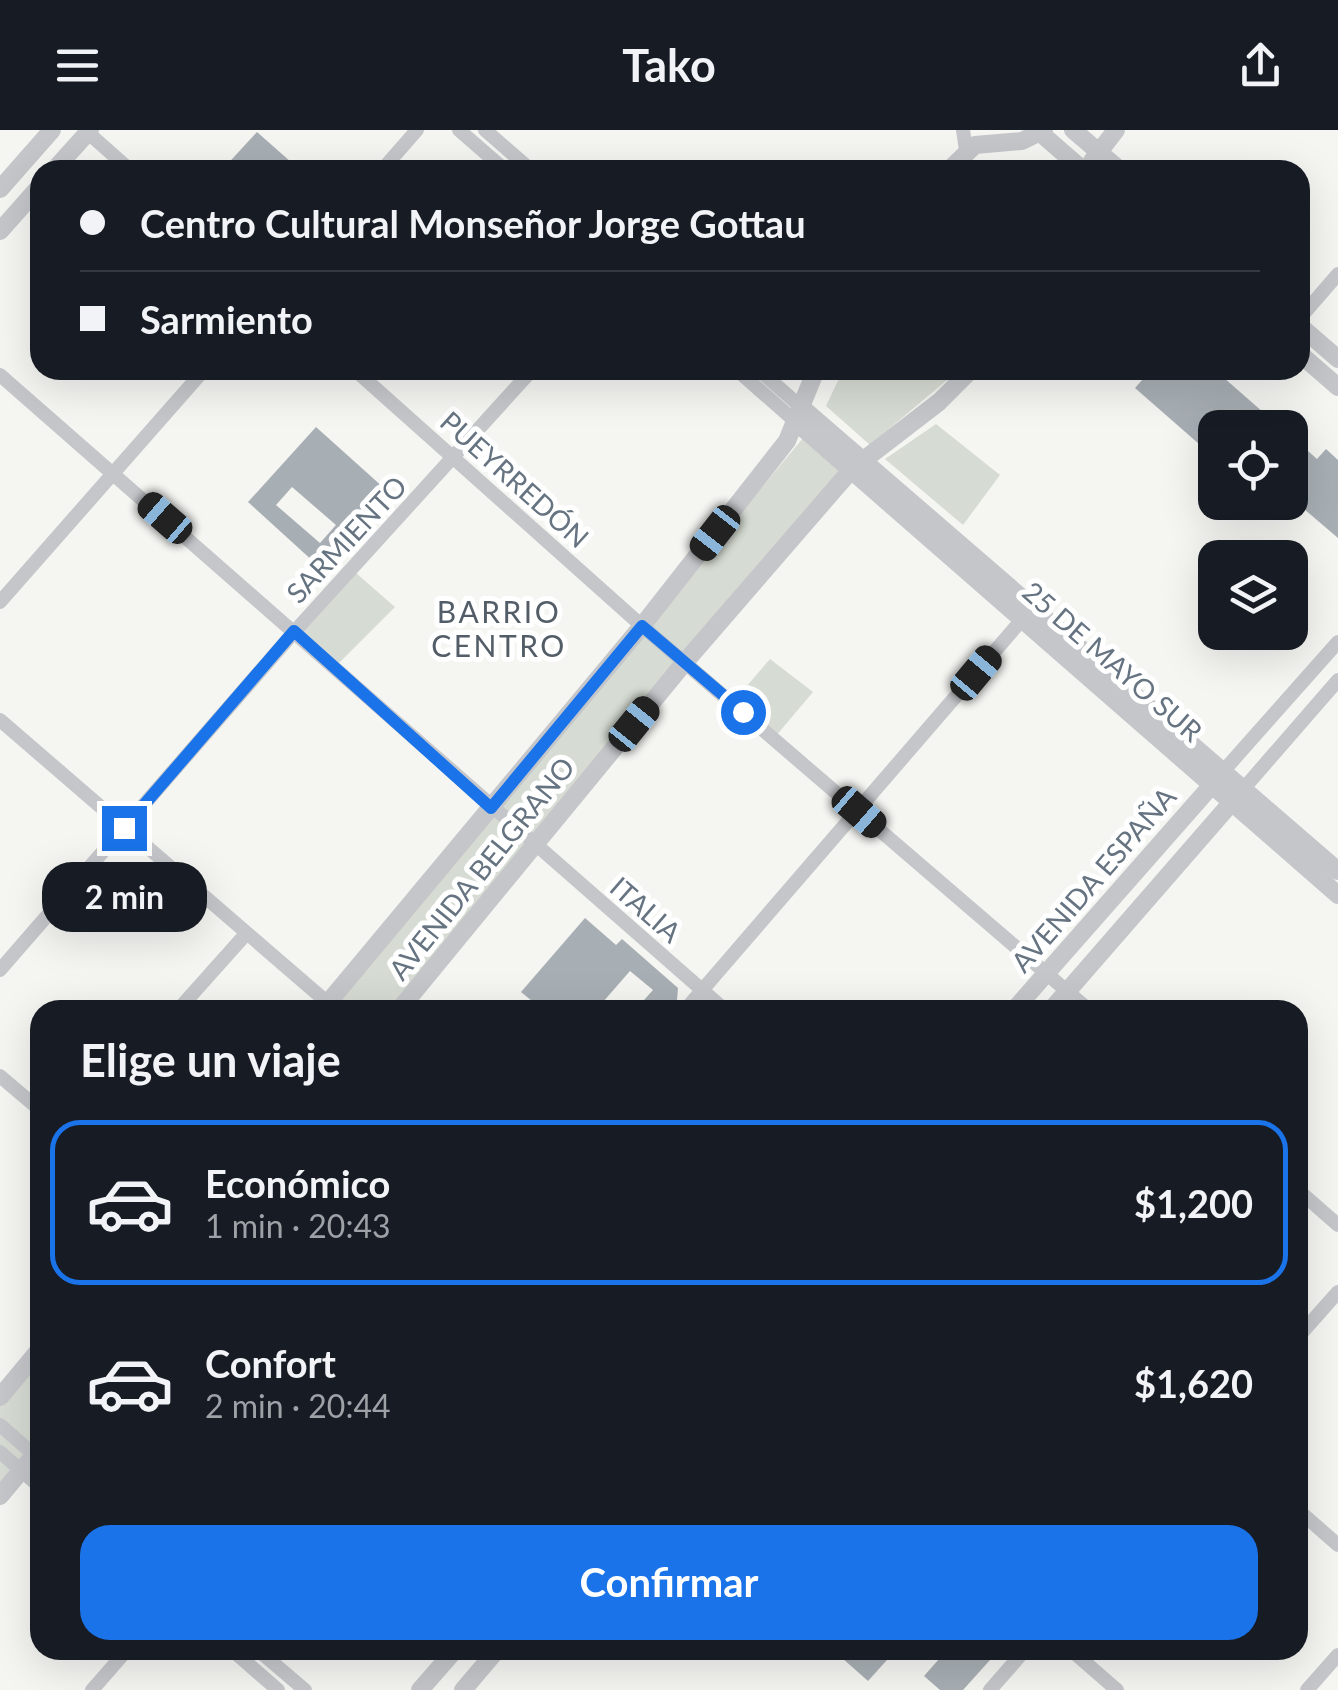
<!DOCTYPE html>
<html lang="es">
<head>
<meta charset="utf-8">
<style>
  :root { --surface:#171b24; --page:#20242c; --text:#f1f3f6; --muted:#9ea1a6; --line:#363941; --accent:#1a73e8 }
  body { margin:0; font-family:Lato,sans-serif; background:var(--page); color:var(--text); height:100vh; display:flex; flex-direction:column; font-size:38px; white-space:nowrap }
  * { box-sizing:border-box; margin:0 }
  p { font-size:32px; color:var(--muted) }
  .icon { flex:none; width:55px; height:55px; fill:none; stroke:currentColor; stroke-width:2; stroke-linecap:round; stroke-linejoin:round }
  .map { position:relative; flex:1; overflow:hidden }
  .side { position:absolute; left:30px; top:870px; width:1278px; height:660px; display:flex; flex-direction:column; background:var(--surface); border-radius:30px; box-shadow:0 10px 40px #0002 }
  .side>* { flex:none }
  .guide { position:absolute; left:30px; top:30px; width:1280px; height:220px; border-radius:30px; box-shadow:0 10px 40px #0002; display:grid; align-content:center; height:220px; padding:0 50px; background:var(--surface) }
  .tools { position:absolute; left:1198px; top:280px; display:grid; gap:20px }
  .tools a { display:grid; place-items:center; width:110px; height:110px; border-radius:20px; background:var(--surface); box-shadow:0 10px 40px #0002; font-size:50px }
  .end { position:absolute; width:45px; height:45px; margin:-22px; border:12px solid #1a73e8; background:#fff; box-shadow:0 0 0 5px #fff }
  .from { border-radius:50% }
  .bubble { position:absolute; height:70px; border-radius:30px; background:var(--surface); box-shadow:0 10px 40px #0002; font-size:32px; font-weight:700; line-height:70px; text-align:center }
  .car { position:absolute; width:30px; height:60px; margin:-30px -15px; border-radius:12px; box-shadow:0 0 8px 2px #0007; background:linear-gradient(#222 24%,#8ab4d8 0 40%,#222 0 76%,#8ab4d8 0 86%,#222 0) }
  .guide b { display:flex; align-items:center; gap:35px; height:95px; font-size:38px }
  .guide b+b { border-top:2px solid var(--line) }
  .guide i { width:25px; height:25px; background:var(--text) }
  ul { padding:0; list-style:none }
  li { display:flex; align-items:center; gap:30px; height:165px; margin:0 20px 15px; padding:0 30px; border:5px solid transparent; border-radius:30px }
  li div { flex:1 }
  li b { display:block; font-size:38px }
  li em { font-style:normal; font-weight:700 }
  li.selected { border-color:var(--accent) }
  li>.icon { width:90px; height:90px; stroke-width:1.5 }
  h2 { padding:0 50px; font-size:45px; line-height:120px }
  .button { display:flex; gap:20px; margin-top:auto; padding:20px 50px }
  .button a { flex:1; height:115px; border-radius:30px; background:var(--accent); color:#fff; font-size:40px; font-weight:700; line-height:115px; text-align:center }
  header { display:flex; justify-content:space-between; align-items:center; height:130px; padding:0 50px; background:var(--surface); font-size:45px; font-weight:700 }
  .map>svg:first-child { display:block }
  .green { fill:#d6dcd3 }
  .building { fill:#a8afb4; fill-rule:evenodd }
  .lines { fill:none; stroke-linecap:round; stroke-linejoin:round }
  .minor { stroke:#c4c6ca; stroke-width:14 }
  .tertiary { stroke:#c4c6ca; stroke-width:18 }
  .route { stroke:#1a73e8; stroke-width:12 }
  .labels { text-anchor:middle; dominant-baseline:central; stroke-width:10; stroke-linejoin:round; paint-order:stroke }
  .street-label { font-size:28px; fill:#667381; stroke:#fff }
  .neighbourhood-label { font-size:30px; letter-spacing:2.5px; fill:#535d67; stroke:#fff }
</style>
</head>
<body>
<header><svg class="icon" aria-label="menu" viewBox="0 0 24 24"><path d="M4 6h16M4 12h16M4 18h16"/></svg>Tako<svg class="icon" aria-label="share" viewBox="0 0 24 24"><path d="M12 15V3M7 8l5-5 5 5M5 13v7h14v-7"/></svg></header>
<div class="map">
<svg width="1338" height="1560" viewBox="0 0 1338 1560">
  <rect width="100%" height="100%" fill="#f5f5f2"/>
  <path class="green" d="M843 240H936L947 250 870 315 826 276Z
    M936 294 1000 345 963 395 885 329Z
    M803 308 843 341 394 880H328Z
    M356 443 395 477 334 538 298 507Z
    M770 529 813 562 775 607 734 571Z
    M40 1226V1306L0 1354V1274Z"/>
  <path class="building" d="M257 2 300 40H222Z
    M1151 240H1215L1281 298H1215V328L1135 258Z
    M316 297 394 367 326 443 248 372ZM292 357 336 395 320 413 276 375Z
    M1290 305 1317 329 1326 319 1338 330V408L1297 373 1308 360 1290 344Z
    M585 788 616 815 622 809 678 858 677 870 667 880H635L653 860 630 841 596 880H543L521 862Z
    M833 1520H896L868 1551Z
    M947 1520H999L963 1560H940L924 1546Z"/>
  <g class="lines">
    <path class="minor" d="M85 0 130 40
      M459 0 505 40
      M485 0 531 40
      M963 0 966 20
      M382 40 417 0
      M1300 188 1338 144
      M355 240 642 496 1089 880
      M737 240 796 292
      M759 240 801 277
      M0 245 725 880
      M0 472 204 240
      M0 590 328 873
      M1219 646 1338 512
      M1239 664 1338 550
      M0 840 295 501 532 240
      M178 880 245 805
      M685 880 1026 485
      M0 946 40 980
      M1298 1060 1338 1095
      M1298 1207 1338 1162
      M0 1295 39 1329
      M0 1322 40 1357
      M1298 1380 1338 1415
      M232 1520 278 1560
      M258 1520 305 1560
      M1071 1520 1117 1560
      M92 1560 127 1520
      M990 1560 1025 1520
      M1307 1560 1338 1525"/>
    <path class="tertiary" d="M1037 0 1083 40
      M1073 0 1120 40
      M1092 31 1116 0
      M54 40 90 0
      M949 40 975 15 1022 11 1044 0
      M0 59 52 0
      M0 101 40 56
      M1300 196 1338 229
      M1300 224 1338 257
      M801 277 1338 741
      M796 292 1338 765
      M322 880 642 496 787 311 816 240
      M399 880 685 532 852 339 939 272 971 240
      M1014 880 1212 655
      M1051 880 1232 672
      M0 1267 40 1219
      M0 1366 40 1318
      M420 1560 455 1520
      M463 1560 497 1520"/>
  </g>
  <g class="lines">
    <path class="route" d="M124 698 294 501 491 678 642 496 743 582"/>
  </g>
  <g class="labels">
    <g class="street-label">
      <text transform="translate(515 349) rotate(42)">PUEYRREDÓN</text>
      <text transform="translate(346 409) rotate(-47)">SARMIENTO</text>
      <text transform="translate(1113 531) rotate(41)">25 DE MAYO SUR</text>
      <text transform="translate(481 738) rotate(-51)">AVENIDA BELGRANO</text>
      <text transform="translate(1093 749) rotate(-49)">AVENIDA ESPAÑA</text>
      <text transform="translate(646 779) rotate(41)">ITALIA</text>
    </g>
    <g class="neighbourhood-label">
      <text x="499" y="481">BARRIO<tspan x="499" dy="34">CENTRO</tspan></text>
    </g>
  </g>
</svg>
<div class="tools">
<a><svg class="icon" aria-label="locate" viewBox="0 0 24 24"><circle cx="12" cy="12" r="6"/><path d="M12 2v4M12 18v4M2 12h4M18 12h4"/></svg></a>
<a><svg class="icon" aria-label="layers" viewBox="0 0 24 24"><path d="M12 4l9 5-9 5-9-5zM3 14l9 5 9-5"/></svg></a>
</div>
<i class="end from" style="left:743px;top:582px"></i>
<i class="end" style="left:124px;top:698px"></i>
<div class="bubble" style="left:42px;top:732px;width:165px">2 min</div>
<i class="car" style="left:165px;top:388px;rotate:311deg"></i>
<i class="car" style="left:715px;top:403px;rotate:218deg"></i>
<i class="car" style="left:976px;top:543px;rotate:40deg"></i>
<i class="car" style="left:634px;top:594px;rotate:39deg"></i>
<i class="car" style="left:859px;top:682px;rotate:131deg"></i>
<div class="guide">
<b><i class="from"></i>Centro Cultural Monseñor Jorge Gottau</b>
<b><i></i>Sarmiento</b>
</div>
<section class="side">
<h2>Elige un viaje</h2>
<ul>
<li class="selected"><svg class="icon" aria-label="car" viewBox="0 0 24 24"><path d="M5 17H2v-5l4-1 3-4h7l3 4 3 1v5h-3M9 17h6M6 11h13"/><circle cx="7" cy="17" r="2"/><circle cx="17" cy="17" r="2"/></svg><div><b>Económico</b><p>1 min · 20:43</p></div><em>$1,200</em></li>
<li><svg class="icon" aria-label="car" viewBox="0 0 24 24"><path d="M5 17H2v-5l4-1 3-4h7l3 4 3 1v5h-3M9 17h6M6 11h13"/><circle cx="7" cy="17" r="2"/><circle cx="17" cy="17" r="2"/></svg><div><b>Confort</b><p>2 min · 20:44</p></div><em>$1,620</em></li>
</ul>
<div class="button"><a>Confirmar</a></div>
</section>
</div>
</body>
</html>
